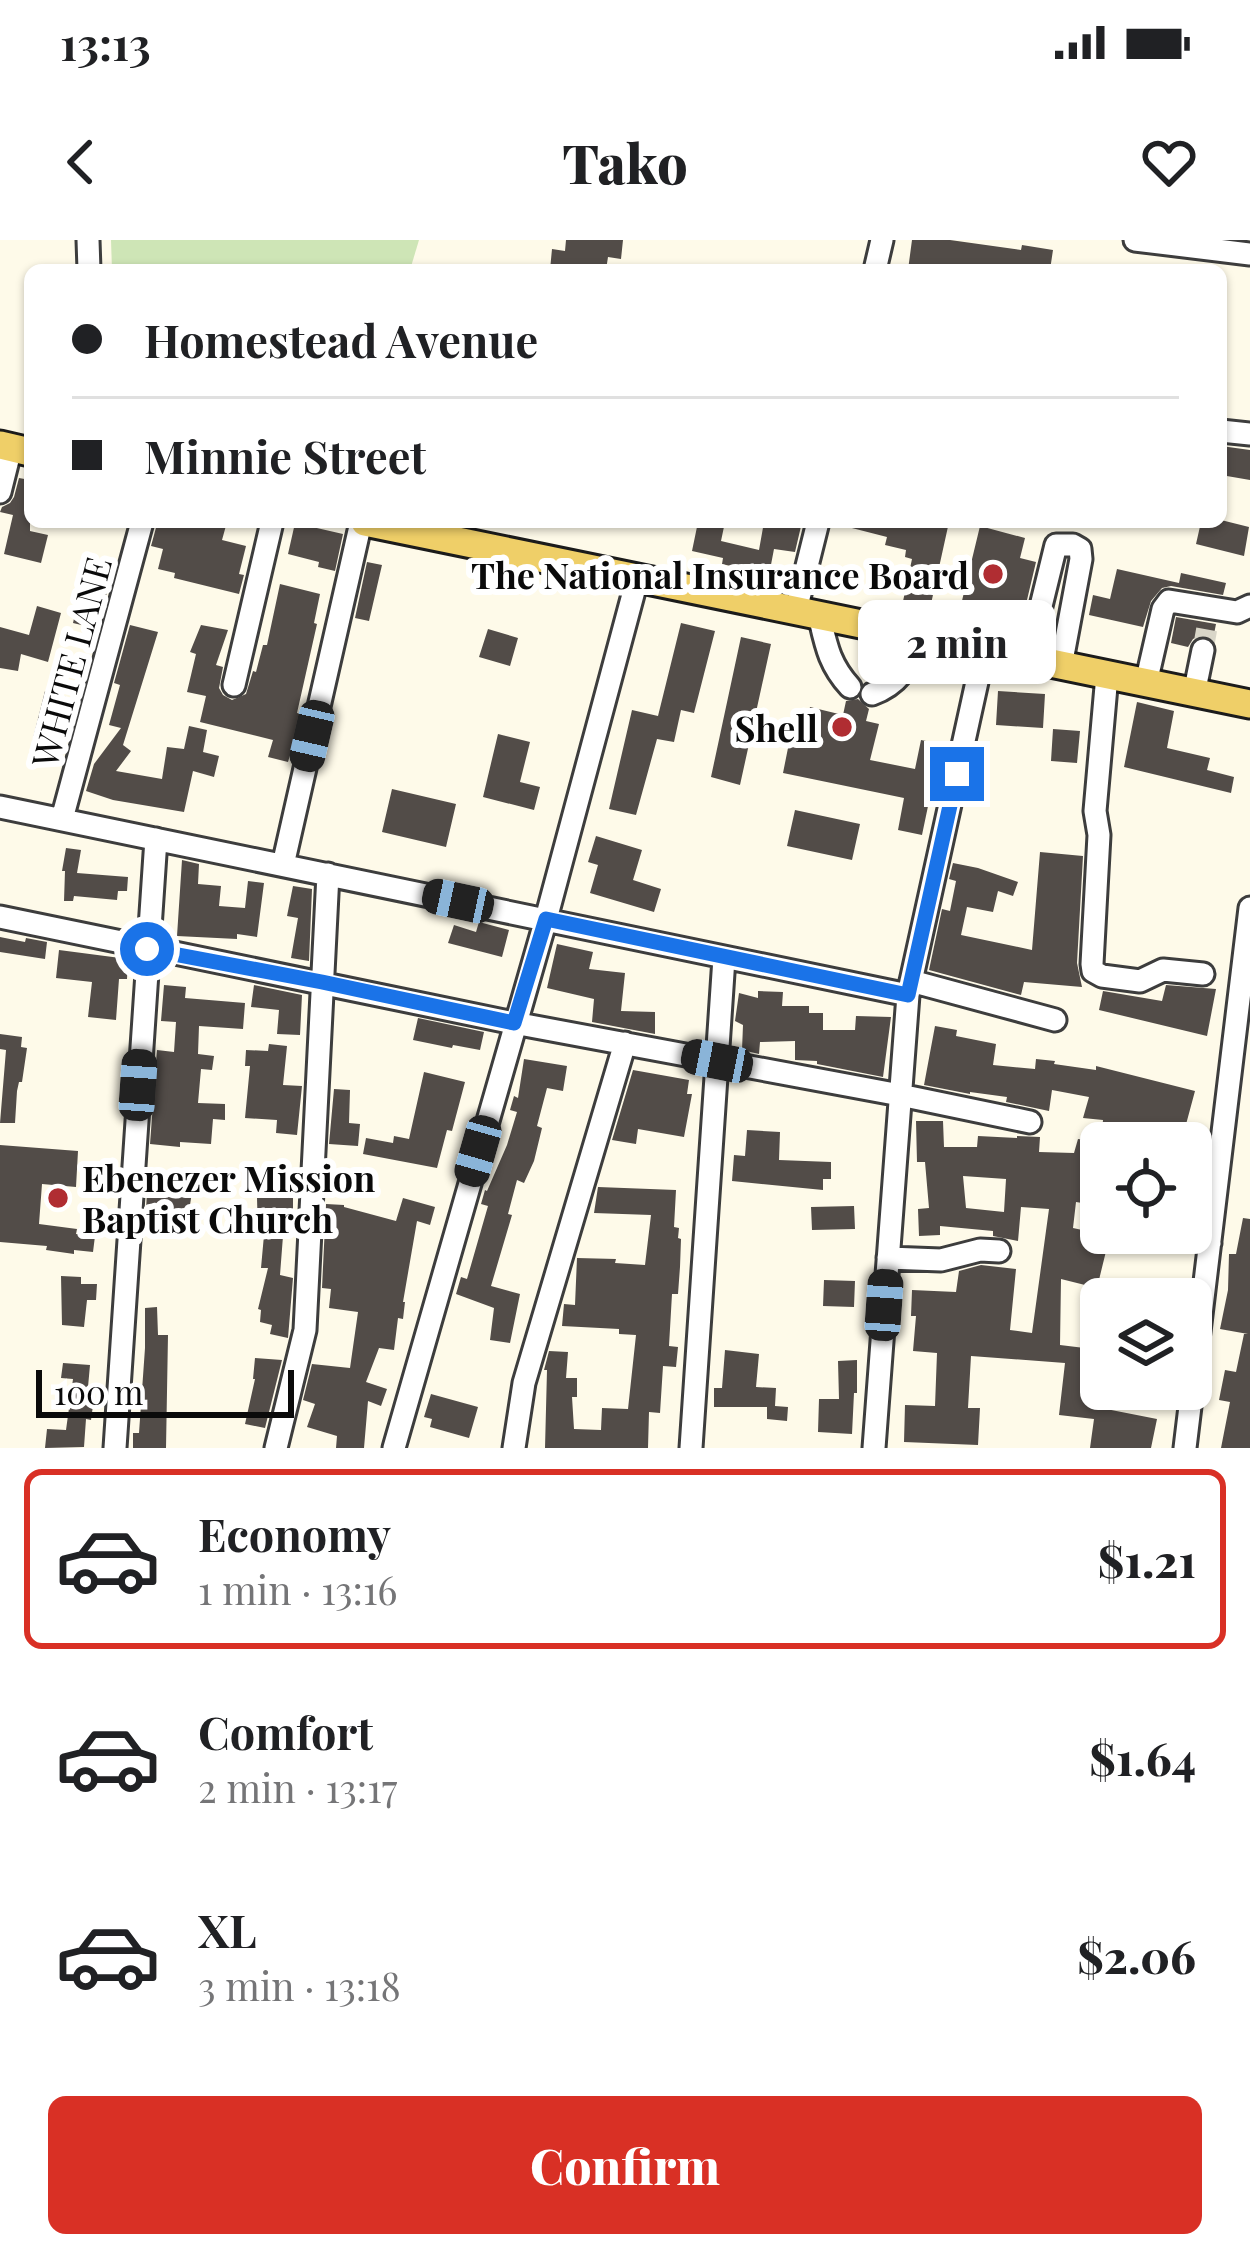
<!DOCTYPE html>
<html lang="en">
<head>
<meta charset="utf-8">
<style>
  :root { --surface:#fff; --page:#f6f6f6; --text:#202124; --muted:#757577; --line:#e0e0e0; --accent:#d93025 }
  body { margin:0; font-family:"Playfair Display",serif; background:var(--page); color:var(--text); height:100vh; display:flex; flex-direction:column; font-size:45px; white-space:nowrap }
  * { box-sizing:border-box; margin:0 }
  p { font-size:39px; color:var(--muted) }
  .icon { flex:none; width:66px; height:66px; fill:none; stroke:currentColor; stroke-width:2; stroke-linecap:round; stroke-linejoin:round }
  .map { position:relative; height:1208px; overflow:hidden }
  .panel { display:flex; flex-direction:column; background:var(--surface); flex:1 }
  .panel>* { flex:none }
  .hud { position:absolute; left:24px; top:24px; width:1203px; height:264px; border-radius:18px; box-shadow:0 3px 9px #0004; display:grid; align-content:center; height:264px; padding:0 48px; background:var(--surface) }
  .tools { position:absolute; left:1080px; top:882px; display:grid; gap:24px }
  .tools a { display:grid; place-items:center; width:132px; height:132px; border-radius:18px; background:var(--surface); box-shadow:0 3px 9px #0004; font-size:60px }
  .scale { position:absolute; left:36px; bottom:30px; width:258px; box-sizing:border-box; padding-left:12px; border:6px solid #0a0a0a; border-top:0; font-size:33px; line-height:42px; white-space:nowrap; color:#0a0a0a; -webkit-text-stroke:9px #fff; paint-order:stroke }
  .end { position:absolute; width:54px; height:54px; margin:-27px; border:15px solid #1a73e8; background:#fff; box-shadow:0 0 0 6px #fff }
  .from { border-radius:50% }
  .bubble { position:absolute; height:84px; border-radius:18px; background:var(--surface); box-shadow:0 3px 9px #0004; font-size:39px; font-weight:800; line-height:84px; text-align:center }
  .car { position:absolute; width:36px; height:72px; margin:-36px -18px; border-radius:15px; box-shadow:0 0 9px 3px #0007; background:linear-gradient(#222 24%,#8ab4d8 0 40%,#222 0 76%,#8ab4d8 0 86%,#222 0) }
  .hud b { display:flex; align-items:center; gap:42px; height:114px; font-size:45px }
  .hud b+b { border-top:3px solid var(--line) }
  .hud i { width:30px; height:30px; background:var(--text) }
  ul { padding:21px 0 0; list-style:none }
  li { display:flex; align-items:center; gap:36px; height:180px; margin:0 24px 18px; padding:0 24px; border:6px solid transparent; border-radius:18px }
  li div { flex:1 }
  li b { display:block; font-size:45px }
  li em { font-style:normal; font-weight:800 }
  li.active { border-color:var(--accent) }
  li>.icon { width:108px; height:108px; stroke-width:1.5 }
  .button { display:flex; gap:24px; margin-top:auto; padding:24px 48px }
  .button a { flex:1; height:138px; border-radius:18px; background:var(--accent); color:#fff; font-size:48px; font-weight:800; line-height:138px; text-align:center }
  .status { display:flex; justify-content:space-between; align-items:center; height:84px; padding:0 60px; background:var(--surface); direction:ltr }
  .status svg { height:33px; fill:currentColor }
  header { display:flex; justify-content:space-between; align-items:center; height:156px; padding:0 48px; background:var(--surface); font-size:54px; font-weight:800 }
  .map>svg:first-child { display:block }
  .green { fill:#cee5b6 }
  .building { fill:#524c48; fill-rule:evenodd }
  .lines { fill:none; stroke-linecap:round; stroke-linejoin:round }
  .minor-tunnel { stroke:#d9d6c8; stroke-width:21; stroke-dasharray:21 10; stroke-linecap:butt }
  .minor-casing { stroke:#3d3d3d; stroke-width:27 }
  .major-casing { stroke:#1b1b1b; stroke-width:33 }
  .minor { stroke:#fff; stroke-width:21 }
  .major { stroke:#efcf68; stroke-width:27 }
  .route { stroke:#1a73e8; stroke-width:15 }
  .poi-dot { fill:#b02d32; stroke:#fff; stroke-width:4.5 }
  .labels { text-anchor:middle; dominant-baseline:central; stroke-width:12; stroke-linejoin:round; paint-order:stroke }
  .poi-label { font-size:36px; font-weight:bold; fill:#0a0a0a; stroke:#fff; text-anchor:end }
  .street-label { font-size:36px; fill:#0a0a0a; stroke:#fff }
</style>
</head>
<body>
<div class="status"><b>13:13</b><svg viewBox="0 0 49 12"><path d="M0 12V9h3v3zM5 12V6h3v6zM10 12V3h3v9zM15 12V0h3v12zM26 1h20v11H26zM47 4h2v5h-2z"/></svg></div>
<header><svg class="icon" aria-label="back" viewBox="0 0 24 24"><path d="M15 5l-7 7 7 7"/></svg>Tako<svg class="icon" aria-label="heart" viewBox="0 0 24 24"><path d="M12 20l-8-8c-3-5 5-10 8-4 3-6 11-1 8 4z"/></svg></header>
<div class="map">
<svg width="1250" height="1208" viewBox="0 0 1250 1208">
  <rect width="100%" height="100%" fill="#fefae9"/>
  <path class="green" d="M111 0H419L410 30H112Z"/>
  <path class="building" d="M566 0H623L621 19 608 17 606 30H550L552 9 565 11Z
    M912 0H950L1021 10 1022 5 1053 10 1050 30H908Z
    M1221 206 1250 210V240L1221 235Z
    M19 238 30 240V291L48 295 41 323 4 314 13 275 0 272 2 267 10 263 14 257Z
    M1221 280 1249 287 1244 316 1196 304 1201 282H1221Z
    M171 282H227L222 300 246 306 239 334 244 335 239 354 174 338 175 333 158 329 163 309 151 306 157 284 170 287Z
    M698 282H725L721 301 759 310 764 282H802L795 312 774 309 769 335 722 324 723 318 692 311Z
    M849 282H897L911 286 912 282H949L929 373 902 366 912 319 905 317 906 310 885 305 887 297 848 287Z
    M295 283 343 294 335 331 318 327 319 322 288 314Z
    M980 286 1025 298 1020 318 1036 322 1022 381 1007 378 1006 382 960 369Z
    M367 322 382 325 369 381 355 378Z
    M86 325 112 332 98 389 73 383Z
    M1117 329 1179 343 1181 333 1226 343 1223 355 1171 346 1162 348 1151 361 1143 387 1089 375 1093 355 1110 359Z
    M280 344 320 354 314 383 317 384 297 473 302 474 288 522 268 517 273 500 200 482 206 456 187 452 196 414 190 412 201 385 228 390 216 425 223 427 219 448 223 455 232 460 246 454 253 431 256 432 263 405H267Z
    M37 366 61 373 48 422 21 414 18 431 0 428V387L29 395Z
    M1176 377 1216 384 1213 399 1199 396 1193 399 1188 407 1171 403Z
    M681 383 715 391 694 473 681 470 674 502 657 499 636 575 609 569 632 470 658 476Z
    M130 385 158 392 123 505 131 511 116 531 162 539 167 507 184 509 189 486 207 490 203 512 219 516 214 537 193 531 184 572 113 560 86 551 94 524 121 488 109 485 120 445 114 443Z
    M488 389 518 398 510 426 479 417Z
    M741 397 771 404 740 545 711 537Z
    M45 451 66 457 54 504 33 498Z
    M998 451 1045 454 1043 488 996 485Z
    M858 459 869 469 866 481 879 484 870 520 915 529 921 500 941 504 922 595 898 590 904 558 783 533 789 503 801 505 810 467 843 475 846 461Z
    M1137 462 1174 471 1167 508 1210 518 1207 530 1234 537 1231 553 1124 527Z
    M1053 489 1080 491 1077 523 1051 521Z
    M498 494 530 502 520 542 540 547 534 570 483 557Z
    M392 549 456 564 446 607 382 592Z
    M795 570 860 584 852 620 787 606Z
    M596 596 642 610 633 640 661 649 654 672 590 653 598 625 588 622Z
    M66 608 81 610 77 633 128 637 127 651H118L117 660 74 656 73 661H64L65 631H62Z
    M1040 612 1083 616 1077 723 1082 747 1024 742 1021 755 929 730 942 669 950 671 956 641 949 639 953 623 978 628 1018 642 1013 656 998 651 993 672 967 667 961 695 1032 710Z
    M182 620 199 624 198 644 221 646 219 666 245 668 248 641 264 643 257 697 237 694V699L177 696Z
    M293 646 312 649 309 721 291 718 298 678 287 676Z
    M479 682 509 690 502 717 448 703 454 685 476 692Z
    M0 697 25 702 26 698 47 702 45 719 0 712Z
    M557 704 593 712 589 729 625 733 621 771 655 772V794L592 782 594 759 547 748Z
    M59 710 128 719 127 739H119L116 780 88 777 92 742 56 738Z
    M164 745 186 747 185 758 245 763 243 789 199 786 198 814 214 816 212 830 201 829 198 863 225 864V880L213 879 211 904 180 902V907L150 904 157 810 174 812 176 782 161 781Z
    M254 745 302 755 300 795 277 794 279 770 251 767Z
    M1166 745 1216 749 1207 796 1099 770 1103 751 1162 761Z
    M758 751 783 752 782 766H809V773H823V790H855L856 776 891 777 883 837 817 824V821L795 820V801L760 802 759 814 742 810 743 785 735 781 739 753 758 758Z
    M418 778 484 792 480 810 453 805 452 808 413 800Z
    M935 786 957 790 956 796 996 804 993 825 1035 829 1036 819 1055 821 1054 824 1096 830V826L1195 851 1181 903H1101V966L1076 962 1073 988 1105 995 1104 998 1109 999 1097 1048 1061 1039 1060 1105 1101 1110V1136L1095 1135 1091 1166 1157 1179 1151 1208H1090L1094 1179 1059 1175 1065 1123 971 1116 968 1168H980L978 1205 904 1202 905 1165 935 1166 937 1113 913 1111 916 1076H911L912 1050 956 1052 959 1031 981 1025 1016 1029 1010 1090 1032 1093 1049 969 1021 967 1018 1001 993 996V991L940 986V995L919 996 918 969 929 968 925 922H917L916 881H943L944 907H977L978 896 1017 898V896L1040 897 1039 912 1074 913 1078 899 1101 902 1103 880 1083 878 1089 857 1052 850 1049 871 1006 862 1007 857 970 852V854L924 845ZM963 936 1006 939 1004 972 966 968Z
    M0 794 22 797 21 807 27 808 22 842H19L17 851 15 883H0L6 810 0 809Z
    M269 804 287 806 283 845 302 846 297 895 276 893 277 880 245 878 250 826H245L246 810 268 811Z
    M524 819 567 826 563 851 547 848 537 886 542 888 534 921 524 943 517 940 508 974 512 975 491 1046 520 1054 510 1103 490 1100 494 1068 456 1054 461 1037 467 1039 488 966 481 964 485 950 487 951 507 905 517 872 510 870 514 856 518 858Z
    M633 830 689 840 687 854H692L684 897 638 889 636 904 612 900Z
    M424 832 465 842 452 891 447 890 437 928 363 914 366 898 393 903 394 896 409 899Z
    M334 849 350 850 349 883 360 884 358 906 329 904Z
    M747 890 780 892 779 920 831 922V939H823V950L732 941 734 915 745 916Z
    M0 905 78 911 76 947 42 944 39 984 77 989 76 994 95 996 93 1012 74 1010V1014L46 1010 47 1006 0 1002Z
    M275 940H289L290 958H293V973L281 974 283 996 280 1035 293 1038 288 1098 270 1094 272 1085 260 1082 261 1070 258 1069 268 1028H261L264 995H258L257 958H275Z
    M598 947 676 950 674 987 679 988 678 998 681 999 680 1027 678 1054H672L669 1106 678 1107 676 1127 663 1126 660 1173 649 1172 648 1208H545L547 1130H544L549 1111 568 1112 566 1138H577V1157H572L574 1189 601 1190 602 1168 628 1169 636 1095 619 1094V1089L562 1086 564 1064 575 1065 577 1018 616 1019 615 1023 645 1025 651 975 594 973Z
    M171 950 192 952 188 978 167 975 164 993 145 990 147 951 171 954Z
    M403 958 435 967 430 985 417 981 403 1062H405L403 1079 398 1078 394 1110 379 1108 366 1142 387 1149 381 1166 368 1161 364 1208H336L337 1196 307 1187 315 1164 303 1160 312 1124 350 1128 358 1072 329 1068 331 1049 322 1048 326 964 344 965V967L396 981Z
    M854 966 855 989 812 990 811 967Z
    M1243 978 1250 979V1208H1221L1230 1162 1219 1160 1225 1130 1236 1132 1244 1094H1248L1220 1089 1228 1050 1229 1014H1236Z
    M61 1036 81 1037V1044H97L96 1060H87L84 1087 62 1085Z
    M824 1040 855 1041 854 1067 823 1066Z
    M157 1067 158 1095H168L166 1208H133V1193H139L145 1108V1068Z
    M725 1110 759 1114 756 1147 776 1148 775 1166 788 1167 787 1181 767 1179V1167H714V1148H722Z
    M255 1118 282 1120 265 1188 245 1184 255 1139H253Z
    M857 1120V1153H854L852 1194 818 1192 819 1159H839L838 1121Z
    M63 1123 90 1125 88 1147 95 1151 91 1180 86 1179 84 1207 45 1208 47 1189 66 1190 73 1139 61 1138Z
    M431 1154 478 1167 469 1198 430 1187 432 1179 424 1177Z"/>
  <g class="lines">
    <path class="minor-tunnel" d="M1203 410 1209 376"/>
    <g class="minor-casing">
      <path id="minor" d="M88 0 89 30
        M1135 0 1250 14
        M875 30 882 0
        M1221 191 1250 194
        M0 252 11 208
        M796 370 818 282
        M819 375C826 405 829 424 850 447
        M1028 419 1056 305H1073L1080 309 1081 319 1061 426
        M1107 435 1095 571 1099 595 1092 724 1093 731 1102 736 1140 741 1163 730 1203 734
        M1146 443 1163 369 1169 361 1237 372 1250 366
        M234 445 272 282
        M872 454C901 444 910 422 923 397
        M1194 454 1203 410
        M0 567 908 755
        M62 579 142 282
        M283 625 361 282
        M0 677 514 783 900 855 1030 882
        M911 741 1055 780
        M1163 993 1210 1003
        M888 1018 941 1020 980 1010 999 1011
        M115 1208 156 599
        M276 1208 305 1090 328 634
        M394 1208 546 679 638 336
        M514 1208 524 1143 625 803
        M691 1208 724 718
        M874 1208 908 755 984 410
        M1185 1208 1250 668"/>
    </g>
    <g class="major-casing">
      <path id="major" d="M0 205 30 212
        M365 282 1250 464"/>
    </g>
    <use href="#minor" class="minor"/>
    <use href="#major" class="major"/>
  </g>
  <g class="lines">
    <path class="route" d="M147 709 322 742 514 783 546 679 908 755 957 534"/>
  </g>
  <g class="poi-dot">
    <circle cx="993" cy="334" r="12"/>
    <circle cx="842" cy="487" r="12"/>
    <circle cx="58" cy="958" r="12"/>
  </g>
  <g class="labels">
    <g class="poi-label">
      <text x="969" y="334">The National Insurance Board</text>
      <text x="818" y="487">Shell</text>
      <text x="82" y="937" text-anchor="start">Ebenezer Mission<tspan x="82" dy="41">Baptist Church</tspan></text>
    </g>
    <g class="street-label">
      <text transform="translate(70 422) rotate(-75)">WHITE LANE</text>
    </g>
  </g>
</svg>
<div class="tools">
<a><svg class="icon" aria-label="locate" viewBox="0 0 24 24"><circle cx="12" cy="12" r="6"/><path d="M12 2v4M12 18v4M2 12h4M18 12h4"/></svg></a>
<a><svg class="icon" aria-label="layers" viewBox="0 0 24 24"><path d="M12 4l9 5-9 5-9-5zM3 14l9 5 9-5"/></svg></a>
</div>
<div class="scale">100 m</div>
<i class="end from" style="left:147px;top:709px"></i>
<i class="end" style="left:957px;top:534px"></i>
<div class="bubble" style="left:858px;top:360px;width:198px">2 min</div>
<i class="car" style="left:312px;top:496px;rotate:193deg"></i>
<i class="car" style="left:458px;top:661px;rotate:282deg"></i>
<i class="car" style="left:717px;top:821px;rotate:281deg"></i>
<i class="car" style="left:138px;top:845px;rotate:4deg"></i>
<i class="car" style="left:478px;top:911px;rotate:196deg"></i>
<i class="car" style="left:884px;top:1065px;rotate:4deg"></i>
<div class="hud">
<b><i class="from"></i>Homestead Avenue</b>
<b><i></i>Minnie Street</b>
</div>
</div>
<section class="panel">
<ul>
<li class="active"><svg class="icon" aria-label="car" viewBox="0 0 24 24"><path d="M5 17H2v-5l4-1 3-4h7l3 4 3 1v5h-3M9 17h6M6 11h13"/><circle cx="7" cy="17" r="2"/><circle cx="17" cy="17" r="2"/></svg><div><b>Economy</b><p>1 min · 13:16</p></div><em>$1.21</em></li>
<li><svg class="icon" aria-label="car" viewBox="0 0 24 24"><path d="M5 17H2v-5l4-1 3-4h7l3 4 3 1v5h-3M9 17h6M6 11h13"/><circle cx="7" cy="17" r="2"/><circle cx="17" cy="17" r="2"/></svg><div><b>Comfort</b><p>2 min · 13:17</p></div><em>$1.64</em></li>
<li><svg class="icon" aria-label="car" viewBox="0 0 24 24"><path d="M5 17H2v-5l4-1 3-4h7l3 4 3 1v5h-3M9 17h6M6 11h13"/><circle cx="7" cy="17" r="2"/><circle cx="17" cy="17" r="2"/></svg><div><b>XL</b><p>3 min · 13:18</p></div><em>$2.06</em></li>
</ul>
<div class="button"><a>Confirm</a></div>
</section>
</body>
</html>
